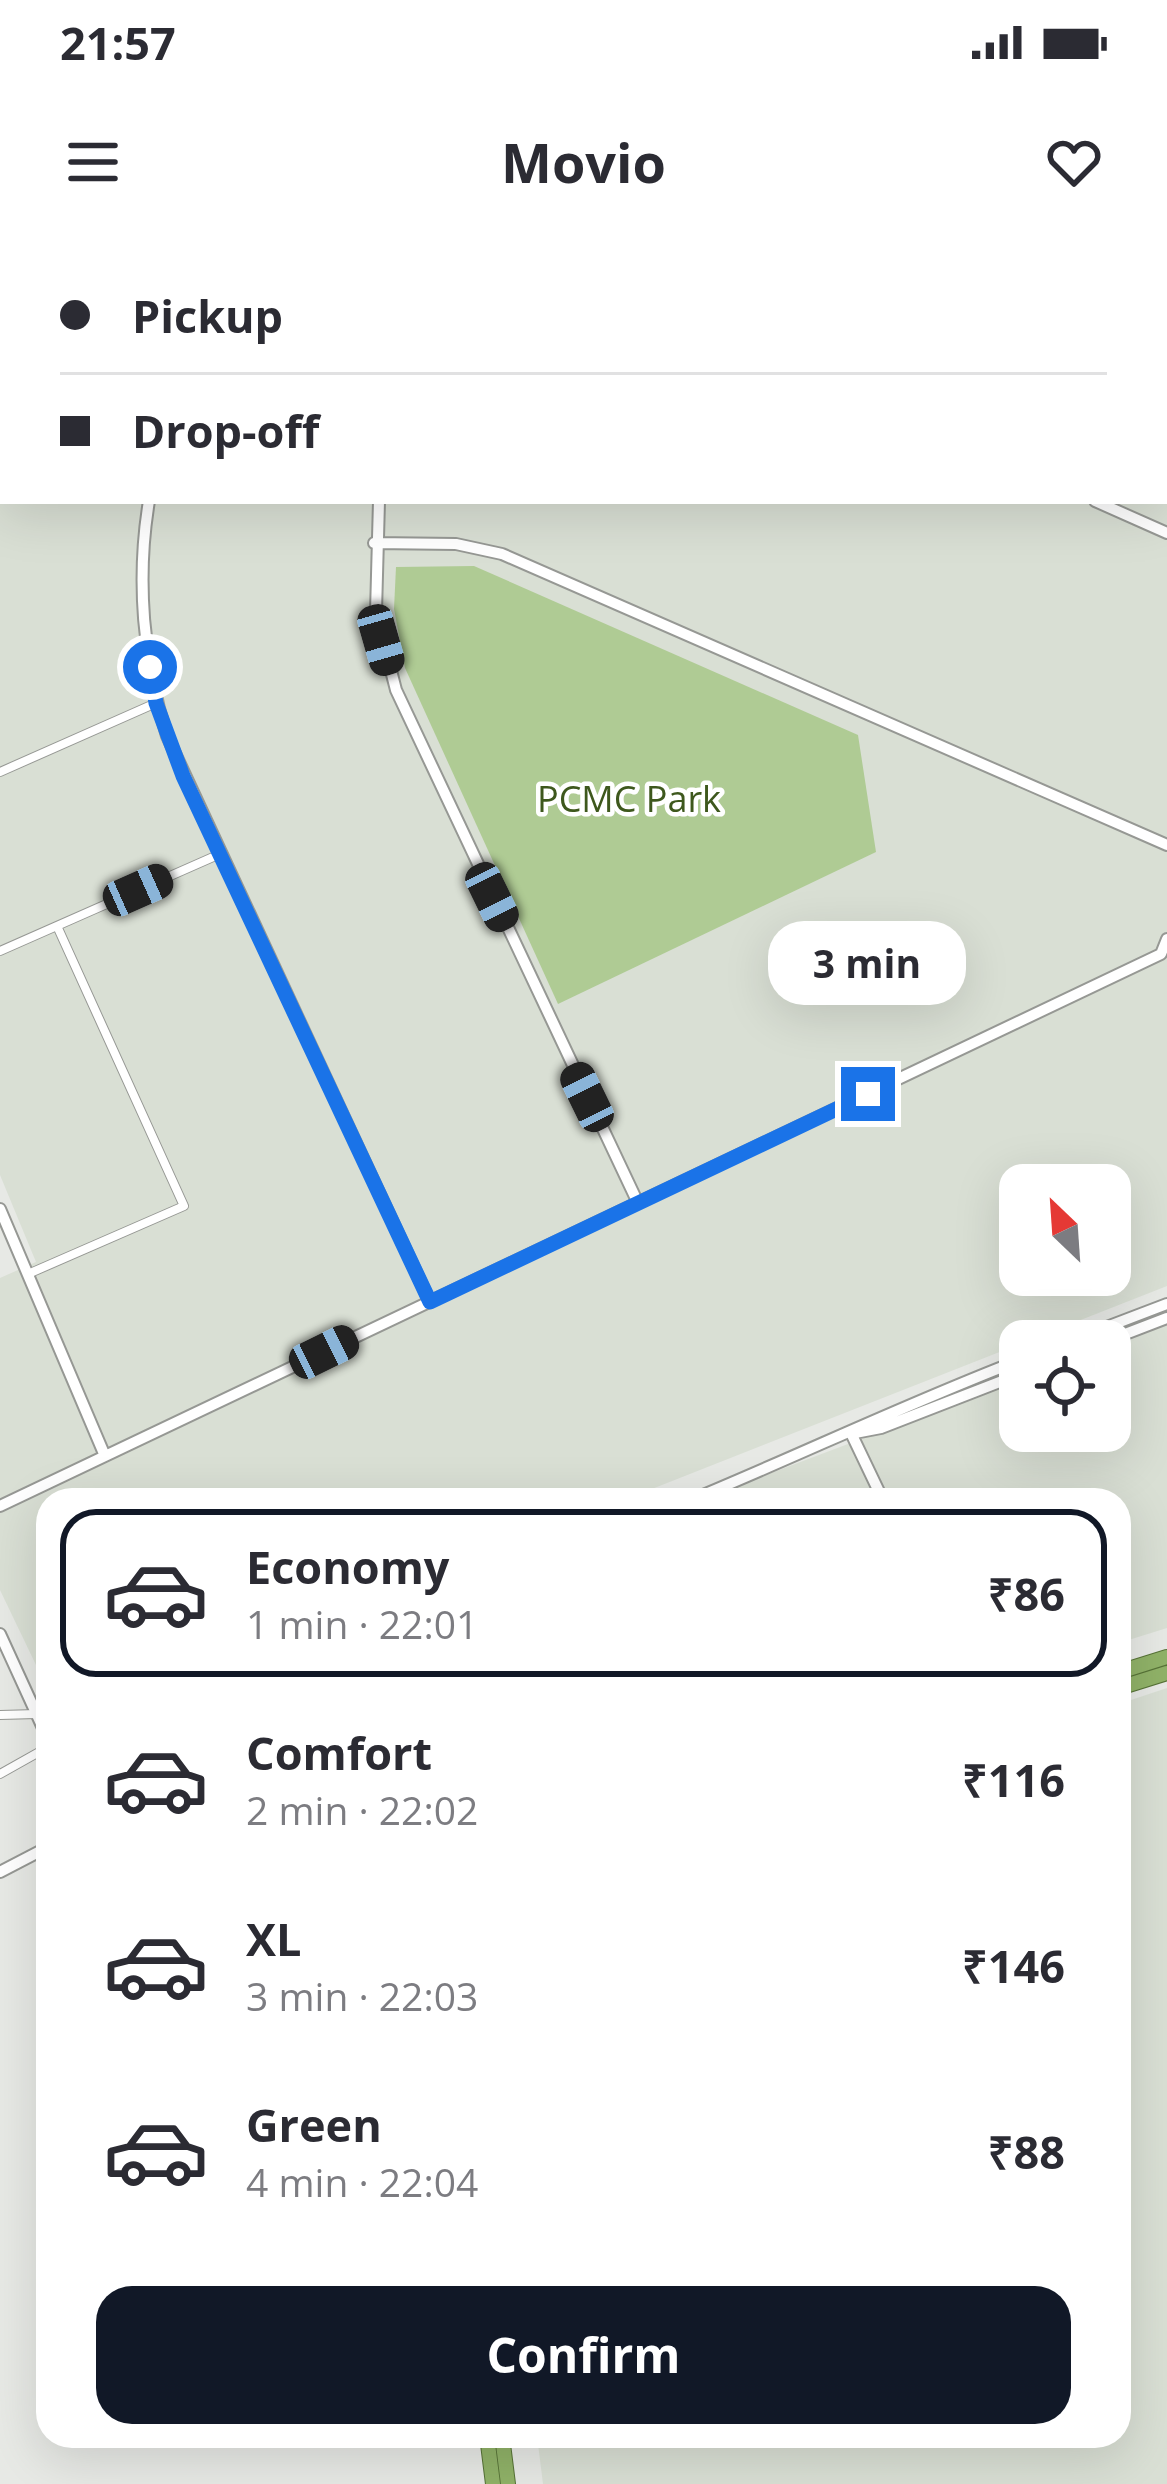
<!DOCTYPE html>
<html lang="en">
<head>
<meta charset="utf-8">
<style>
  :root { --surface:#fff; --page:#f2f2f3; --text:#2b2b33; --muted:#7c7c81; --line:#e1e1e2; --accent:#111827 }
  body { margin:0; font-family:"Open Sans",sans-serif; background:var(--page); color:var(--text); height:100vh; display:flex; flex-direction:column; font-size:45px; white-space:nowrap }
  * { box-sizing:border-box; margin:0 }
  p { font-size:39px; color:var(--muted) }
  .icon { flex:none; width:66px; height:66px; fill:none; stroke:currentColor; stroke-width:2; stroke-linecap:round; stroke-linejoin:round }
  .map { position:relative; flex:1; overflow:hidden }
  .sheet { position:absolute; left:36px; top:1248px; width:1095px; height:960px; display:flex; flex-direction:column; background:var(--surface); border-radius:36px; box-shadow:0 12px 48px #0002 }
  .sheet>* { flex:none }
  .guide { position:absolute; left:0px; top:0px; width:1167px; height:264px; box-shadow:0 12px 48px #0002; display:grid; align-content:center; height:264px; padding:0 60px; background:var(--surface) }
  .needle { width:78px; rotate:335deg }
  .fabs { position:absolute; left:999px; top:924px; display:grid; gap:24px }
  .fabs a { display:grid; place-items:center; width:132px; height:132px; border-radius:24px; background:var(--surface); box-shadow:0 12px 48px #0002; font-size:60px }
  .end { position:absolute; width:54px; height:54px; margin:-27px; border:15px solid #1a73e8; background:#fff; box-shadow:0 0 0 6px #fff }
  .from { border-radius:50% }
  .bubble { position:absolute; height:84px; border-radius:36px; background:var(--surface); box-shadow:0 12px 48px #0002; font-size:39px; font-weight:700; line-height:84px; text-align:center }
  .car { position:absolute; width:36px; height:72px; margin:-36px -18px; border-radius:15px; box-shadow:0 0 9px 3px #0007; background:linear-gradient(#222 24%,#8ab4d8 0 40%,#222 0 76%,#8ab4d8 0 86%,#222 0) }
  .guide b { display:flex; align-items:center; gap:42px; height:114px; font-size:45px }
  .guide b+b { border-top:3px solid var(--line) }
  .guide i { width:30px; height:30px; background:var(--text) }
  ul { padding:21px 0 0; list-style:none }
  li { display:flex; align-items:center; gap:36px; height:168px; margin:0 24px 18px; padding:0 36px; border:6px solid transparent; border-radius:36px }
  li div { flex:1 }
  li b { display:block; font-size:45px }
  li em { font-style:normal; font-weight:700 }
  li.selected { border-color:var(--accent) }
  li>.icon { width:108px; height:108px; stroke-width:1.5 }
  .primary-button { display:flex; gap:24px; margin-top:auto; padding:24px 60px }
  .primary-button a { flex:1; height:138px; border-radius:36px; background:var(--accent); color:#fff; font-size:48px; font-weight:700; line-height:138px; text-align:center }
  .status { display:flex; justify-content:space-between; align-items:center; height:84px; padding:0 60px; background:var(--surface); direction:ltr }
  .status svg { height:33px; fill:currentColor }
  header { display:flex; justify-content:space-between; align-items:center; height:156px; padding:0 60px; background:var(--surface); font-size:54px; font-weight:700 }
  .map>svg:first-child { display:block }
  .built { fill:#d9dfd4; fill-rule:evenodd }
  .green { fill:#afcb94 }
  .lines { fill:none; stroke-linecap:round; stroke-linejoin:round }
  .minor-casing { stroke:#969894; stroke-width:10 }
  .tertiary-casing { stroke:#969894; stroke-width:14 }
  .primary-casing { stroke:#577337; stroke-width:15 }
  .trunk-casing { stroke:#577337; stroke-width:16 }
  .minor { stroke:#fff; stroke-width:8 }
  .tertiary { stroke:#fff; stroke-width:10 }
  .primary { stroke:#acc58e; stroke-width:12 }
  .trunk { stroke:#90b268; stroke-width:14 }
  .route { stroke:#1a73e8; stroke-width:15 }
  .labels { text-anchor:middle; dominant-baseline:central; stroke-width:9; stroke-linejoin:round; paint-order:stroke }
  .park-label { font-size:36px; fill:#3e581d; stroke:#fff }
</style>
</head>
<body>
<div class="status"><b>21:57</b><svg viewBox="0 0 49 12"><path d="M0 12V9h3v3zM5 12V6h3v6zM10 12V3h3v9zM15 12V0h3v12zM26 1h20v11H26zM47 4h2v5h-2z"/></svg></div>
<header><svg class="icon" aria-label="menu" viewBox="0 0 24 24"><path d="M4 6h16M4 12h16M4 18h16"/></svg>Movio<svg class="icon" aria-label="heart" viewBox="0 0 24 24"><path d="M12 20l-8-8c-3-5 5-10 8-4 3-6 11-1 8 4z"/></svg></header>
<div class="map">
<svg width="1167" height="2244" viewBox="0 0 1167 2244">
  <rect width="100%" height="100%" fill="#e7e9e5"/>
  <path class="built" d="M0 0 1130 3H3V261H1164L1167 20V1046L624 1260H48V1450L0 1350V1038L36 1022 0 935ZM1020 945H1110V1035H1020Z
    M1167 1083V1388L1119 1403V1260H739L734 1247 1020 1139V1191H1110V1105Z
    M1167 1448V2244H543L537 2196H1119V1464Z"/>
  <path class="green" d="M474 326 858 495 876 612 558 764 405 428 394 369 396 327Z"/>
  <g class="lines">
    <g class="minor-casing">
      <path id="minor" d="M0 532 156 463
        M0 711 220 614
        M28 1034 184 966 57 686
        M0 1475 37 1474
        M0 1534 48 1507"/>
    </g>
    <g class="tertiary-casing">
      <path id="tertiary" d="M502 0 509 3
        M231 3 232 0
        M149 261C136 339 143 421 167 496L430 1062
        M379 261 376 372 396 450 638 963
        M1095 261 1167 293
        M374 303 456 304 502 314 1167 605
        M0 969 105 1216
        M1070 1101 1167 1064
        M1107 1101 1167 1078
        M851 1193 883 1260
        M855 1193 881 1188 1020 1134
        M691 1260C802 1214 908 1163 1020 1120
        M0 1266 1161 714 1167 699
        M0 1394 48 1499
        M0 1632 48 1607"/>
    </g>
    <g class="primary-casing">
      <path id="primary" d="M1129 0 1135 3
        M1164 16 1167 17"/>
    </g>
    <g class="trunk-casing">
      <path id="trunk" d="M1119 1432 1167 1417
        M1119 1448 1167 1433
        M487 2196 493 2244
        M502 2196 508 2244"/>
    </g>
    <use href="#minor" class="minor"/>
    <use href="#tertiary" class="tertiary"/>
    <use href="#primary" class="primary"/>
    <use href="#trunk" class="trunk"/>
  </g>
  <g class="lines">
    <path class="route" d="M150 427 156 463 183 536 430 1062 868 854"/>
  </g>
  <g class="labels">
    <g class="park-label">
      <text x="629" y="558">PCMC Park</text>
    </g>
  </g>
</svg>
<div class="fabs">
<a><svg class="needle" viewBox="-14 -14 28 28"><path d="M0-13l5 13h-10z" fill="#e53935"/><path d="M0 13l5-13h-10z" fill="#7c7c81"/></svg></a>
<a><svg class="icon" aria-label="locate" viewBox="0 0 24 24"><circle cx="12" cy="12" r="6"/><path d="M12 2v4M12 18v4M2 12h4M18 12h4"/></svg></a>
</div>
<i class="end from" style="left:150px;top:427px"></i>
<i class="end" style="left:868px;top:854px"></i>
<div class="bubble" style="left:768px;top:681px;width:198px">3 min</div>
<i class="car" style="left:381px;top:400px;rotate:164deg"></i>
<i class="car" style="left:138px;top:650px;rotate:66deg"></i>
<i class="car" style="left:492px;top:657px;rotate:154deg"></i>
<i class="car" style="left:587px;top:857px;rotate:334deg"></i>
<i class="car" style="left:324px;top:1112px;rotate:64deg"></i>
<div class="guide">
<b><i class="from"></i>Pickup</b>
<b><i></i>Drop-off</b>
</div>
<section class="sheet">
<ul>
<li class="selected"><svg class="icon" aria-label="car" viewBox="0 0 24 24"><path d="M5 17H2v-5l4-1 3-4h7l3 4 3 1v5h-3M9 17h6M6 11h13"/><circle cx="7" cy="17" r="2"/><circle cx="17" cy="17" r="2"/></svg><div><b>Economy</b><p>1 min · 22:01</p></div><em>₹86</em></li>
<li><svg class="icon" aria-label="car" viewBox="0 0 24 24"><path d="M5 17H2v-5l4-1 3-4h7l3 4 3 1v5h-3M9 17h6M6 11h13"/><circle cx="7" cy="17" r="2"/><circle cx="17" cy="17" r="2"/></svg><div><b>Comfort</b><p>2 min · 22:02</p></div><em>₹116</em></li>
<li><svg class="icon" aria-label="car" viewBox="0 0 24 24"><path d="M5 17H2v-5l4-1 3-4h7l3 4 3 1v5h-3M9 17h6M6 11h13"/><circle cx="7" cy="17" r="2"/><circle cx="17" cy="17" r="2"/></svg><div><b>XL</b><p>3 min · 22:03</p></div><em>₹146</em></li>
<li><svg class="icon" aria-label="car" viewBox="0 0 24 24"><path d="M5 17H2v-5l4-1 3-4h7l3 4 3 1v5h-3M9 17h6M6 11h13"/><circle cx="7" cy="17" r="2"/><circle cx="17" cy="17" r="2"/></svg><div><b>Green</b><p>4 min · 22:04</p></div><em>₹88</em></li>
</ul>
<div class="primary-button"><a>Confirm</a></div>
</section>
</div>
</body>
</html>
